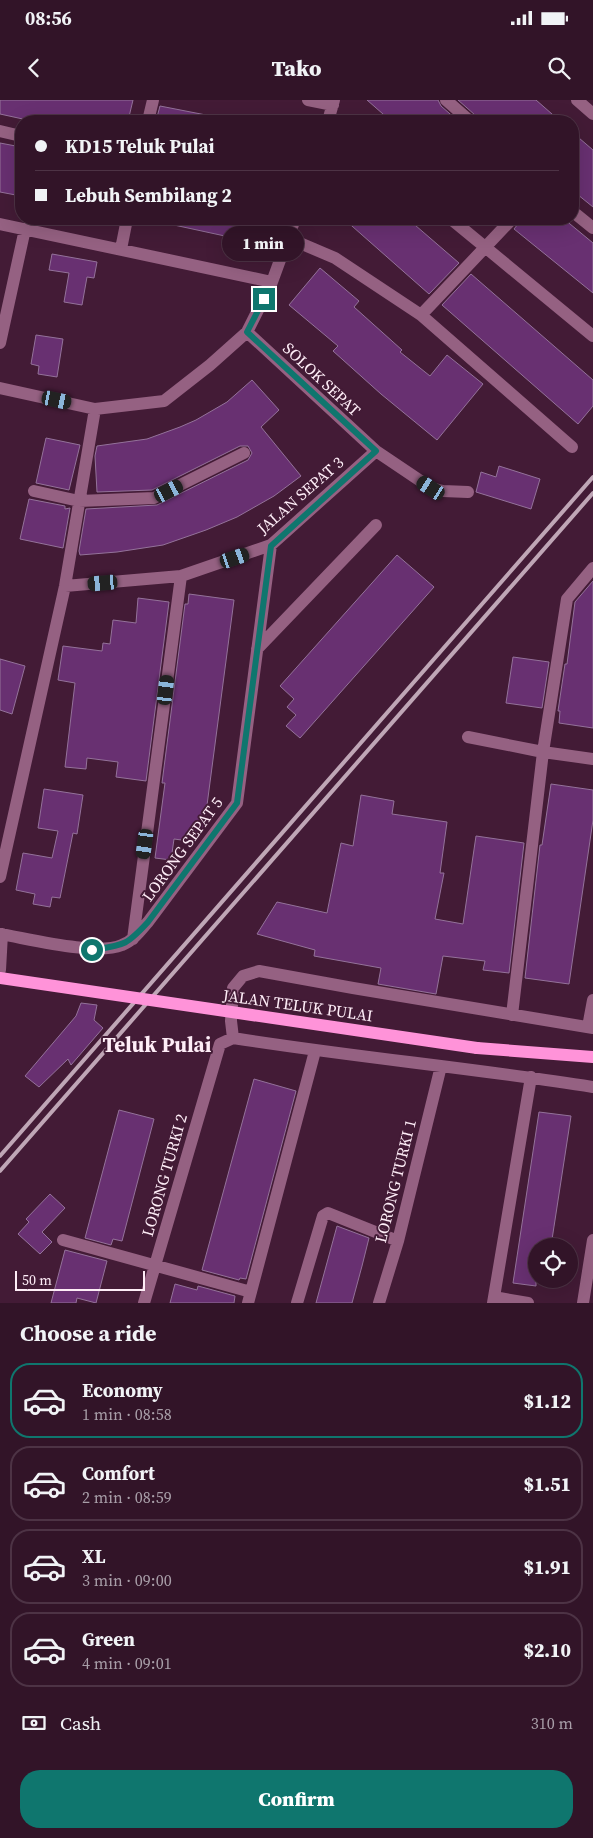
<!DOCTYPE html>
<html lang="en">
<head>
<meta charset="utf-8">
<style>
  :root { --surface:#321428; --page:#3d2134; --text:#f1f3f6; --muted:#a89ea8; --line:#4d3345; --accent:#0f766e }
  body { margin:0; font-family:"Source Serif 4",serif; background:var(--page); color:var(--text); height:100vh; display:flex; flex-direction:column; font-size:19px; white-space:nowrap }
  * { box-sizing:border-box; margin:0 }
  p { font-size:16px; color:var(--muted) }
  .icon { flex:none; width:28px; height:28px; fill:none; stroke:currentColor; stroke-width:2; stroke-linecap:round; stroke-linejoin:round }
  .map { position:relative; height:1203px; overflow:hidden }
  .details { display:flex; flex-direction:column; background:var(--surface); flex:1 }
  .details>* { flex:none }
  .top-card { position:absolute; left:15px; top:15px; width:564px; height:110px; border-radius:20px; box-shadow:0 5px 20px #0002,0 0 0 1px var(--line); display:grid; align-content:center; height:110px; padding:0 20px; background:var(--surface) }
  .fabs { position:absolute; left:528px; top:1138px; display:grid; gap:10px }
  .fabs a { display:grid; place-items:center; width:50px; height:50px; border-radius:50%; background:var(--surface); box-shadow:0 5px 20px #0002,0 0 0 1px var(--line); font-size:25px }
  .scale { position:absolute; left:15px; bottom:12px; width:130px; box-sizing:border-box; padding-left:5px; border:2px solid #feedf7; border-top:0; font-size:14px; line-height:18px; white-space:nowrap; color:#feedf7; -webkit-text-stroke:4px #431b36; paint-order:stroke }
  .end { position:absolute; width:22px; height:22px; margin:-11px; border:6px solid #0f766e; background:#fff; box-shadow:0 0 0 2px #fff }
  .from { border-radius:50% }
  .bubble { position:absolute; height:35px; border-radius:18px; background:var(--surface); box-shadow:0 5px 20px #0002,0 0 0 1px var(--line); font-size:16px; font-weight:800; line-height:35px; text-align:center }
  .car { position:absolute; width:15px; height:30px; margin:-15px -8px; border-radius:6px; box-shadow:0 0 4px 1px #0007; background:linear-gradient(#222 24%,#8ab4d8 0 40%,#222 0 76%,#8ab4d8 0 86%,#222 0) }
  .top-card b { display:flex; align-items:center; gap:18px; height:48px; font-size:19px }
  .top-card b+b { border-top:1px solid var(--line) }
  .top-card i { width:12px; height:12px; background:var(--text) }
  ul { padding:0; list-style:none }
  li { display:flex; align-items:center; gap:15px; height:75px; margin:0 10px 8px; padding:0 10px; border:2px solid var(--line); border-radius:20px }
  li div { flex:1 }
  li b { display:block; font-size:19px }
  li em { font-style:normal; font-weight:800 }
  li.current { border-color:var(--accent) }
  li>.icon { width:45px; height:45px; stroke-width:1.5 }
  h2 { padding:0 20px; font-size:22px; line-height:60px }
  .pay { display:flex; align-items:center; gap:12px; height:55px; padding:0 20px; font-size:19px }
  .pay p { margin-inline-start:auto }
  .button { display:flex; gap:10px; margin-top:auto; padding:10px 20px }
  .button a { flex:1; height:58px; border-radius:20px; background:var(--accent); color:#fff; font-size:20px; font-weight:800; line-height:58px; text-align:center }
  .status { display:flex; justify-content:space-between; align-items:center; height:35px; padding:0 25px; background:var(--surface); direction:ltr }
  .status svg { height:14px; fill:currentColor }
  header { display:flex; justify-content:space-between; align-items:center; height:65px; padding:0 20px; background:var(--surface); font-size:22px; font-weight:800 }
  .map>svg:first-child { display:block }
  .building { fill:#683071; stroke:#94729a }
  .lines { fill:none; stroke-linecap:round; stroke-linejoin:round }
  .minor { stroke:#956182; stroke-width:12 }
  .major { stroke:#ff93d9; stroke-width:12 }
  .rail { stroke:#bfa6b6; stroke-width:4 }
  .major-bridge { stroke:#ff93d9; stroke-width:12 }
  .route { stroke:#0f766e; stroke-width:6 }
  .labels { text-anchor:middle; dominant-baseline:central; stroke-width:4; stroke-linejoin:round; paint-order:stroke }
  .street-label { font-size:16px; fill:#feedf7; stroke:#431b36 }
  .district-label { font-size:21px; font-weight:bold; fill:#feedf7; stroke:#431b36 }
</style>
</head>
<body>
<div class="status"><b>08:56</b><svg viewBox="0 0 49 12"><path d="M0 12V9h3v3zM5 12V6h3v6zM10 12V3h3v9zM15 12V0h3v12zM26 1h20v11H26zM47 4h2v5h-2z"/></svg></div>
<header><svg class="icon" aria-label="back" viewBox="0 0 24 24"><path d="M15 5l-7 7 7 7"/></svg>Tako<svg class="icon" aria-label="search" viewBox="0 0 24 24"><circle cx="10" cy="10" r="6"/><path d="M15 15l6 6"/></svg></header>
<div class="map">
<svg width="593" height="1203" viewBox="0 0 593 1203">
  <rect width="100%" height="100%" fill="#431b36"/>
  <path class="building" d="M0 0H133L128 21H32L0 14Z
    M367 0H438L441 6 458 21H391Z
    M458 0H536L560 21H478L475 15Z
    M160 6 206 15 205 21H156Z
    M572 32 593 50V107L572 90Z
    M0 43 21 47V96L0 92Z
    M174 119H253L248 141 174 125Z
    M344 119H408L459 163 429 194Z
    M520 119H564L593 143V193L514 129 518 124Z
    M52 154 97 162 94 178 87 177 82 205 64 202 69 173 49 170Z
    M320 168 359 201 354 207 402 250 400 252 430 276 447 255 483 284 437 340 381 294 333 251 338 246 289 205Z
    M471 174 593 280V306L578 324 442 205Z
    M36 235 63 239 57 277 38 274 39 266 31 264Z
    M252 280 279 310 261 327 301 376 274 396 237 417 206 430 163 445 117 452 80 455 79 451 86 409 157 405 248 360 252 353 248 346H240L152 390 97 392 95 356 97 346 147 339 180 327 196 320 227 302Z
    M46 338 80 345 69 390 36 383Z
    M499 366 540 379 531 409 476 392 481 372 496 377Z
    M29 399 65 406V409L70 408 63 448 20 439Z
    M397 455 434 487 300 638 286 626 296 615 287 607 294 599 280 586Z
    M593 481V628L559 623 560 611H558L565 564H567L575 502Z
    M189 494 234 500 204 728 189 741 174 739 171 760 155 758 165 683H162L185 504H188Z
    M138 498 169 502 146 681 116 677 118 662 87 658 86 669 65 667 75 583 58 580 63 546 102 551 103 543 110 544 113 520 136 523Z
    M513 557 549 562 542 608 506 603Z
    M0 559 25 566 12 614 0 610Z
    M551 684 593 690V720L569 884 525 878 540 745H542Z
    M44 689 83 695 77 734 73 733 60 798 52 797 50 807 33 804 35 794 16 790 23 753 52 758 58 731 38 728Z
    M361 695 394 701 392 714 447 722 440 773H444L435 819 463 824 476 736 524 743 509 873 483 870 485 861 443 856 436 894 378 884 381 868 314 856 315 850 257 834 277 802 327 813 341 743 353 746Z
    M81 903 97 905 94 920 103 928 71 965 68 959 39 987 25 976 76 916Z
    M254 979 296 991 246 1179 240 1178 239 1180 202 1170Z
    M119 1010 154 1019 122 1141 113 1139 111 1145 85 1138Z
    M539 1012 571 1016 551 1146H536V1186L513 1183Z
    M50 1094 65 1108 42 1132 52 1142 40 1154 18 1134 29 1122 26 1119Z
    M337 1126 369 1138 362 1166 352 1203H316Z
    M65 1150 107 1161 96 1203 77 1198 76 1203H51Z
    M175 1184 197 1190 198 1186 235 1196 234 1203H170Z"/>
  <g class="lines">
    <path class="minor" d="M308 0 333 5
      M446 0 470 21
      M577 0 593 14
      M148 21 153 0
      M328 21 334 0
      M0 31 21 36
      M572 111 593 128
      M451 119 593 236
      M0 124 272 182
      M288 138 335 158 421 215 572 347
      M121 149 127 119
      M421 215 512 119
      M247 232 376 351 431 388 443 391 468 392
      M0 243 25 129
      M0 288 95 309 164 301 210 265 247 232 272 182 295 119
      M34 391 79 401 154 398 244 353
      M65 486 181 476 271 445 376 351
      M257 549 376 425
      M468 637 543 652 593 659
      M0 777 65 486 95 309
      M0 834C30 839 96 856 122 845 133 841 140 831 148 822L237 703 271 445
      M133 839 181 476
      M0 870 2 834
      M512 915 543 652 567 499 593 468
      M588 927 593 900
      M233 938 231 921 233 888 243 876 259 871 353 888 593 928
      M63 1140 251 1192
      M494 1197 528 1203
      M144 1203 220 944 233 938C353 957 473 968 593 987
      M248 1203 315 951
      M297 1203 323 1116 328 1113 398 1141
      M379 1203 398 1141 441 966
      M493 1203 531 977
      M583 1203 593 1140"/>
    <path class="major" d="M477 948 593 957"/>
    <path class="rail" d="M0 1056 593 377
      M0 1071 593 393"/>
    <path class="major-bridge" d="M0 878 477 948"/>
  </g>
  <g class="lines">
    <path class="route" d="M92 850C124 845 126 846 148 822L237 703 271 446 376 351 247 232 264 199"/>
  </g>
  <g class="labels">
    <g class="street-label">
      <text transform="translate(322 279) rotate(43)">SOLOK SEPAT</text>
      <text transform="translate(300 395) rotate(-41)">JALAN SEPAT 3</text>
      <text transform="translate(182 749) rotate(-54)">LORONG SEPAT 5</text>
      <text transform="translate(298 905) rotate(8)">JALAN TELUK PULAI</text>
      <text transform="translate(164 1075) rotate(-74)">LORONG TURKI 2</text>
      <text transform="translate(395 1081) rotate(-76)">LORONG TURKI 1</text>
    </g>
    <g class="district-label">
      <text x="157" y="944">Teluk Pulai</text>
    </g>
  </g>
</svg>
<div class="fabs">
<a><svg class="icon" aria-label="locate" viewBox="0 0 24 24"><circle cx="12" cy="12" r="6"/><path d="M12 2v4M12 18v4M2 12h4M18 12h4"/></svg></a>
</div>
<div class="scale">50 m</div>
<i class="end from" style="left:92px;top:850px"></i>
<i class="end" style="left:264px;top:199px"></i>
<div class="bubble" style="left:222px;top:126px;width:82px">1 min</div>
<i class="car" style="left:57px;top:300px;rotate:102deg"></i>
<i class="car" style="left:431px;top:388px;rotate:303deg"></i>
<i class="car" style="left:169px;top:391px;rotate:63deg"></i>
<i class="car" style="left:235px;top:458px;rotate:71deg"></i>
<i class="car" style="left:103px;top:483px;rotate:265deg"></i>
<i class="car" style="left:166px;top:590px;rotate:7deg"></i>
<i class="car" style="left:145px;top:744px;rotate:188deg"></i>
<div class="top-card">
<b><i class="from"></i>KD15 Teluk Pulai</b>
<b><i></i>Lebuh Sembilang 2</b>
</div>
</div>
<section class="details">
<h2>Choose a ride</h2>
<ul>
<li class="current"><svg class="icon" aria-label="car" viewBox="0 0 24 24"><path d="M5 17H2v-5l4-1 3-4h7l3 4 3 1v5h-3M9 17h6M6 11h13"/><circle cx="7" cy="17" r="2"/><circle cx="17" cy="17" r="2"/></svg><div><b>Economy</b><p>1 min · 08:58</p></div><em>$1.12</em></li>
<li><svg class="icon" aria-label="car" viewBox="0 0 24 24"><path d="M5 17H2v-5l4-1 3-4h7l3 4 3 1v5h-3M9 17h6M6 11h13"/><circle cx="7" cy="17" r="2"/><circle cx="17" cy="17" r="2"/></svg><div><b>Comfort</b><p>2 min · 08:59</p></div><em>$1.51</em></li>
<li><svg class="icon" aria-label="car" viewBox="0 0 24 24"><path d="M5 17H2v-5l4-1 3-4h7l3 4 3 1v5h-3M9 17h6M6 11h13"/><circle cx="7" cy="17" r="2"/><circle cx="17" cy="17" r="2"/></svg><div><b>XL</b><p>3 min · 09:00</p></div><em>$1.91</em></li>
<li><svg class="icon" aria-label="car" viewBox="0 0 24 24"><path d="M5 17H2v-5l4-1 3-4h7l3 4 3 1v5h-3M9 17h6M6 11h13"/><circle cx="7" cy="17" r="2"/><circle cx="17" cy="17" r="2"/></svg><div><b>Green</b><p>4 min · 09:01</p></div><em>$2.10</em></li>
</ul>
<div class="pay"><svg class="icon" aria-label="cash" viewBox="0 0 24 24"><path d="M3 7h18v10H3z"/><circle cx="12" cy="12" r="2"/></svg>Cash<p>310 m</p></div>
<div class="button"><a>Confirm</a></div>
</section>
</body>
</html>
